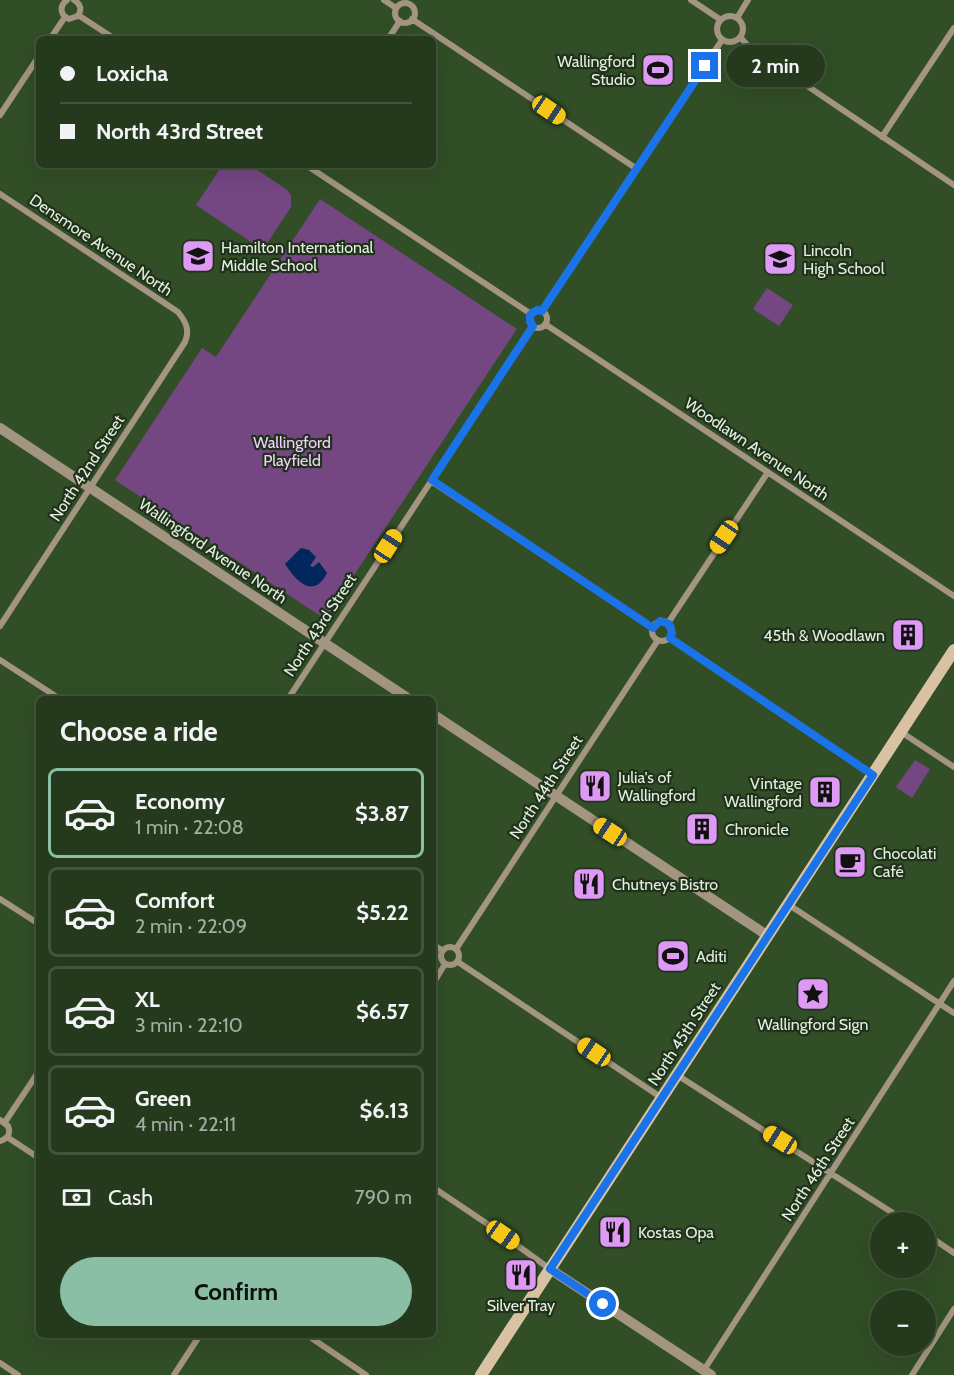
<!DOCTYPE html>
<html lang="en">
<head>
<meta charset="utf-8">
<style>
  :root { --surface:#253a1c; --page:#314529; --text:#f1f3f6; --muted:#a3ada3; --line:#42543b; --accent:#8abfa5 }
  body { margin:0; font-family:Cabin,sans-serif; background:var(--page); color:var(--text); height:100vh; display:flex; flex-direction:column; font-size:22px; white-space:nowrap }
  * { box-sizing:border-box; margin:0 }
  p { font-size:20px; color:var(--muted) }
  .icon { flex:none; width:33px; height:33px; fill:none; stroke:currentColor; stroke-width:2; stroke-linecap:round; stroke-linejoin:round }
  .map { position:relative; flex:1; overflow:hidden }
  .panel { position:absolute; left:36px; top:696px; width:400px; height:642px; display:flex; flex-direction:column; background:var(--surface); border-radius:9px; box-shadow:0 6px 24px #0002,0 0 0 2px var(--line) }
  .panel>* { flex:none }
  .banner { position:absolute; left:36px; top:36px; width:400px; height:132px; border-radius:9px; box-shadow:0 6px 24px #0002,0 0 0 2px var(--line); display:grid; align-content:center; height:132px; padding:0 24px; background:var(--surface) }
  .fabs { position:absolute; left:870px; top:1212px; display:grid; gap:12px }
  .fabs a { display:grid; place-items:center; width:66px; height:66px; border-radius:50%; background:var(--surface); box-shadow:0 6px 24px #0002,0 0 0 2px var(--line); font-size:30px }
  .end { position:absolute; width:27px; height:27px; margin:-14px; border:8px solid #1a73e8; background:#fff; box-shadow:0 0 0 3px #fff }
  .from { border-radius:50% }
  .bubble { position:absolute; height:42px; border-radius:21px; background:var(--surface); box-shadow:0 6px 24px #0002,0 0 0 2px var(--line); font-size:20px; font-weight:700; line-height:42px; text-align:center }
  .car { position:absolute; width:18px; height:36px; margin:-18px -9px; border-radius:8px; box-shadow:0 0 4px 2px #0007; background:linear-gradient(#f5c518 24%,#345 0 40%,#f5c518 0 76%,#345 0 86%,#f5c518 0) }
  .banner b { display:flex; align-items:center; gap:21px; height:57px; font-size:22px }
  .banner b+b { border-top:2px solid var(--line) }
  .banner i { width:15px; height:15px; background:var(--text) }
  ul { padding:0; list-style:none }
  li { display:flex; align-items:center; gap:18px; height:90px; margin:0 12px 9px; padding:0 12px; border:3px solid var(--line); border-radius:9px }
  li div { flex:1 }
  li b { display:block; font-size:22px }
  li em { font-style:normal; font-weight:700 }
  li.active { border-color:var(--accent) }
  li>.icon { width:54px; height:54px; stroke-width:1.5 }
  h2 { padding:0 24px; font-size:27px; line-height:72px }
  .pay { display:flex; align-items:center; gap:15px; height:66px; padding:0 24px; font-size:22px }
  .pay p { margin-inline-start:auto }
  .action { display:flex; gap:12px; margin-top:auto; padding:12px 24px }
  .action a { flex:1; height:69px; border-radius:36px; background:var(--accent); color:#111; font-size:24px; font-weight:700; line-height:69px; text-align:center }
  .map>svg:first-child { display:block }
  .green { fill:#744783 }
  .water { fill:#01275c }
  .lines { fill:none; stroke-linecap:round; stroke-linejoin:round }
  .minor { stroke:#a39581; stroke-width:6 }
  .tertiary { stroke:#a39581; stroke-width:10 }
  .secondary { stroke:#d8c2a2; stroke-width:12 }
  .route { stroke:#1a73e8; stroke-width:8 }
  .labels { text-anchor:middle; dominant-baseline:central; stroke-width:4.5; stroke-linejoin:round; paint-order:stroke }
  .poi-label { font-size:16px; fill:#e0f2da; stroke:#22301e; text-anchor:start }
  .street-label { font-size:16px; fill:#e0f2da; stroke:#22301e }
  .park-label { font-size:16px; fill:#f1d2fb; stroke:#22301e }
</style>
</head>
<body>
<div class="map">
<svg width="954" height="1375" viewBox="0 0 954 1375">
  <rect width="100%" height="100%" fill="#314e26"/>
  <path class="green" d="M216 165H225L235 171 239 165H250L286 189 291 195V207L262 251 251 244V242L196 205 219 170 215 167Z
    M320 199 517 329 325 619 115 480 202 348 216 357Z
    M767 288 793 305 779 326 753 309Z
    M915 760 930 769 912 798 896 787Z"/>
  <path class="water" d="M301 548 309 550 316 557 310 566 313 567 319 562 327 573C313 601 295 579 285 564Z"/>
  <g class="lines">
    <path class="minor" d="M67 0C59 6 60 15 69 19L78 16C82 10 81 4 74 0
      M384 0 396 8
      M691 0 721 20
      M395 13a10 10 0 1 1 20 0a10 10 0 1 1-20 0Z
      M78 15 115 39
      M717 29a13 13 0 1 1 26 0a13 13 0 1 1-26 0Z
      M737 18 748 0
      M412 19 637 169
      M741 38 748 46 954 185
      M50 39 65 17
      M388 39 400 21
      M0 115 39 56
      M882 137 954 28
      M306 165 531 314
      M0 194 178 312C186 322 190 330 185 342L0 626
      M529 319a9 9 0 1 1 18 0a9 9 0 1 1-18 0Z
      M542 311 722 40
      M545 324 954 596
      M431 481 653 628
      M652 631a10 10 0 1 1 20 0a10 10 0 1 1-20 0Z
      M668 623 768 472
      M670 638 873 775
      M0 660 60 699
      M288 699 533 326
      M901 732 954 767
      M0 899 39 924
      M789 905 954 1013
      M434 945 443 951
      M441 956a9 9 0 1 1 18 0a9 9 0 1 1-18 0Z
      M456 949 658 640
      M458 962 662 1098
      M434 982 445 964
      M677 1075 907 1222
      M0 1120 8 1126C11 1133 8 1139 0 1141
      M5 1122 39 1071
      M7 1137 39 1158
      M434 1188 486 1223 550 1269
      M926 1234 954 1253
      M307 1335 366 1375
      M0 1363 18 1375
      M704 1370 954 981
      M174 1375 200 1335
      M912 1375 954 1309"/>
    <path class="tertiary" d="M0 428 409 699
      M434 715 768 936
      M550 1269 711 1375"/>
    <path class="secondary" d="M481 1375 954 650"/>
  </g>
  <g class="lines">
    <path class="route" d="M603 1304 550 1269 873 775 670 638 672 633 669 624 660 621 653 628 432 480 533 326 530 321V315L537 310 542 311 705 66"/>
  </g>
  <defs>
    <g id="stadium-square" transform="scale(1.725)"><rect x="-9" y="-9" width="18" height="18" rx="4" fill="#dd99f3" stroke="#22301e"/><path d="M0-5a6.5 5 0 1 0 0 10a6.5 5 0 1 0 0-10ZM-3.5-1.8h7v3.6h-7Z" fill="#111"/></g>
    <g id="school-square" transform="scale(1.725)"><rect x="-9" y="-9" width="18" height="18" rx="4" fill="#dd99f3" stroke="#22301e"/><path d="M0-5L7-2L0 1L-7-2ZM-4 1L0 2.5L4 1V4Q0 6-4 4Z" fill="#111"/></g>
    <g id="building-square" transform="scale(1.725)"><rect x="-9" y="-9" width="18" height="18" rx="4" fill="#dd99f3" stroke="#22301e"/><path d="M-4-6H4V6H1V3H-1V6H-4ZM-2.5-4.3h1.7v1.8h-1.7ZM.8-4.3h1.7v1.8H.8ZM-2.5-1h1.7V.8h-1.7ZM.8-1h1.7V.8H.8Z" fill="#111"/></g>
    <g id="restaurant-square" transform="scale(1.725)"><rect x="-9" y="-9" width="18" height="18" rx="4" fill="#dd99f3" stroke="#22301e"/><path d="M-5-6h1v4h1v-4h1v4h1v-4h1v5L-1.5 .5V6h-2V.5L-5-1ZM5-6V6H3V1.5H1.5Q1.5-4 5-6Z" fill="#111"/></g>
    <g id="cafe-square" transform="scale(1.725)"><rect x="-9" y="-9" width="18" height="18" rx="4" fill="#dd99f3" stroke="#22301e"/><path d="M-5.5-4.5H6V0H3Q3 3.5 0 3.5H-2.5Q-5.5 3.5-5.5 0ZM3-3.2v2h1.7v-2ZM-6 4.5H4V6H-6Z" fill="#111"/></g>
    <g id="sight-square" transform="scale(1.725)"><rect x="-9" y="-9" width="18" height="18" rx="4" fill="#dd99f3" stroke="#22301e"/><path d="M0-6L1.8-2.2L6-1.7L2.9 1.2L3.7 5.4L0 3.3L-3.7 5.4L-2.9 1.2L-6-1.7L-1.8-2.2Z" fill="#111"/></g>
  </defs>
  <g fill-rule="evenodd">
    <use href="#stadium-square" x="658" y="70"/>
    <use href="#school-square" x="198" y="256"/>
    <use href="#school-square" x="780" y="259"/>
    <use href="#building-square" x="908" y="635"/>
    <use href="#restaurant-square" x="595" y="786"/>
    <use href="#building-square" x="825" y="792"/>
    <use href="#building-square" x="702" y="829"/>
    <use href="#cafe-square" x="850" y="862"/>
    <use href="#restaurant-square" x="589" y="884"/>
    <use href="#stadium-square" x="673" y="956"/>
    <use href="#sight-square" x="813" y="994"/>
    <use href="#restaurant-square" x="615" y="1232"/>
    <use href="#restaurant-square" x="521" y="1275"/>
  </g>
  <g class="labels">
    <g class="poi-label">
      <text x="635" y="61" text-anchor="end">Wallingford<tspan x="635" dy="18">Studio</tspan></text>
      <text x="221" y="247">Hamilton International<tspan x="221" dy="18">Middle School</tspan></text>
      <text x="803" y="250">Lincoln<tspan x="803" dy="18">High School</tspan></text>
      <text x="885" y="635" text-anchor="end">45th &amp; Woodlawn</text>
      <text x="618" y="777">Julia's of<tspan x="618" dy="18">Wallingford</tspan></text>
      <text x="802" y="783" text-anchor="end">Vintage<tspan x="802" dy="18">Wallingford</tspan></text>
      <text x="725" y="829">Chronicle</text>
      <text x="873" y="853">Chocolati<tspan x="873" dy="18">Café</tspan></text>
      <text x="612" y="884">Chutneys Bistro</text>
      <text x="696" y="956">Aditi</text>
      <text x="813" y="1024" text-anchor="middle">Wallingford Sign</text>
      <text x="638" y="1232">Kostas Opa</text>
      <text x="521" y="1305" text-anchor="middle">Silver Tray</text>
    </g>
    <g class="street-label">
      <text transform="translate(101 245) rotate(34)">Densmore Avenue North</text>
      <text transform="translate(757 449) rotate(34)">Woodlawn Avenue North</text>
      <text transform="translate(87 468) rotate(-57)">North 42nd Street</text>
      <text transform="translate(213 551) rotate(34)">Wallingford Avenue North</text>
      <text transform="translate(320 625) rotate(-57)">North 43rd Street</text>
      <text transform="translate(546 787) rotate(-57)">North 44th Street</text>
      <text transform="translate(684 1034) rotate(-57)">North 45th Street</text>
      <text transform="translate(818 1169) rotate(-57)">North 46th Street</text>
    </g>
    <g class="park-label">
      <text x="292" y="442">Wallingford<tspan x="292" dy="18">Playfield</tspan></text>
    </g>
  </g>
</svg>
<div class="fabs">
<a>+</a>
<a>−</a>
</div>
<i class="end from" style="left:603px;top:1304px"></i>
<i class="end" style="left:705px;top:66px"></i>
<div class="bubble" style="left:726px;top:45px;width:99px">2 min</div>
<i class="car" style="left:549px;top:110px;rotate:124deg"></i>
<i class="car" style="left:724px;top:537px;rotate:214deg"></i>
<i class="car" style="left:388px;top:546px;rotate:33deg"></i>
<i class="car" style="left:610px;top:832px;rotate:303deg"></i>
<i class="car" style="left:594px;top:1052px;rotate:304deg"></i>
<i class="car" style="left:780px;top:1140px;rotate:302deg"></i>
<i class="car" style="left:503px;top:1235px;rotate:125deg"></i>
<div class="banner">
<b><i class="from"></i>Loxicha</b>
<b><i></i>North 43rd Street</b>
</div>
<section class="panel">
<h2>Choose a ride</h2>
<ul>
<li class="active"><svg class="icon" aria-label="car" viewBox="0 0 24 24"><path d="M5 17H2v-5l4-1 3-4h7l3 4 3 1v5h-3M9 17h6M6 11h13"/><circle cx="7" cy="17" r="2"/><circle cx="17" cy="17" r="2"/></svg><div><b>Economy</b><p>1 min · 22:08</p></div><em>$3.87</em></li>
<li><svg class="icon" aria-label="car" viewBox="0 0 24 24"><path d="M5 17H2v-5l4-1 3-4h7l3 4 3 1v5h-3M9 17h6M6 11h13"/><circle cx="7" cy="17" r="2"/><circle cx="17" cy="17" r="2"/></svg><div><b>Comfort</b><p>2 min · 22:09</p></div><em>$5.22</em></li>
<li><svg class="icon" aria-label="car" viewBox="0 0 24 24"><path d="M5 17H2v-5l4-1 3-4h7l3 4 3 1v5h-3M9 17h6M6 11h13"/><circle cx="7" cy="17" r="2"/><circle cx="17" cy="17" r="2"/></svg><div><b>XL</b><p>3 min · 22:10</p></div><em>$6.57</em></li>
<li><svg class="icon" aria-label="car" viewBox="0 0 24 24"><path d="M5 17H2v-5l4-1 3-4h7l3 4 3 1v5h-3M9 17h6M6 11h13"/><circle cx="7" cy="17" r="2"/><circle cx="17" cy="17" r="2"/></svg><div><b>Green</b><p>4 min · 22:11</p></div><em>$6.13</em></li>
</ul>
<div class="pay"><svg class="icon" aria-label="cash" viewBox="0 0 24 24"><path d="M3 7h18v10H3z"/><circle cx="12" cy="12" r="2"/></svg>Cash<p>790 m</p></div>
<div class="action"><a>Confirm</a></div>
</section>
</div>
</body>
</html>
